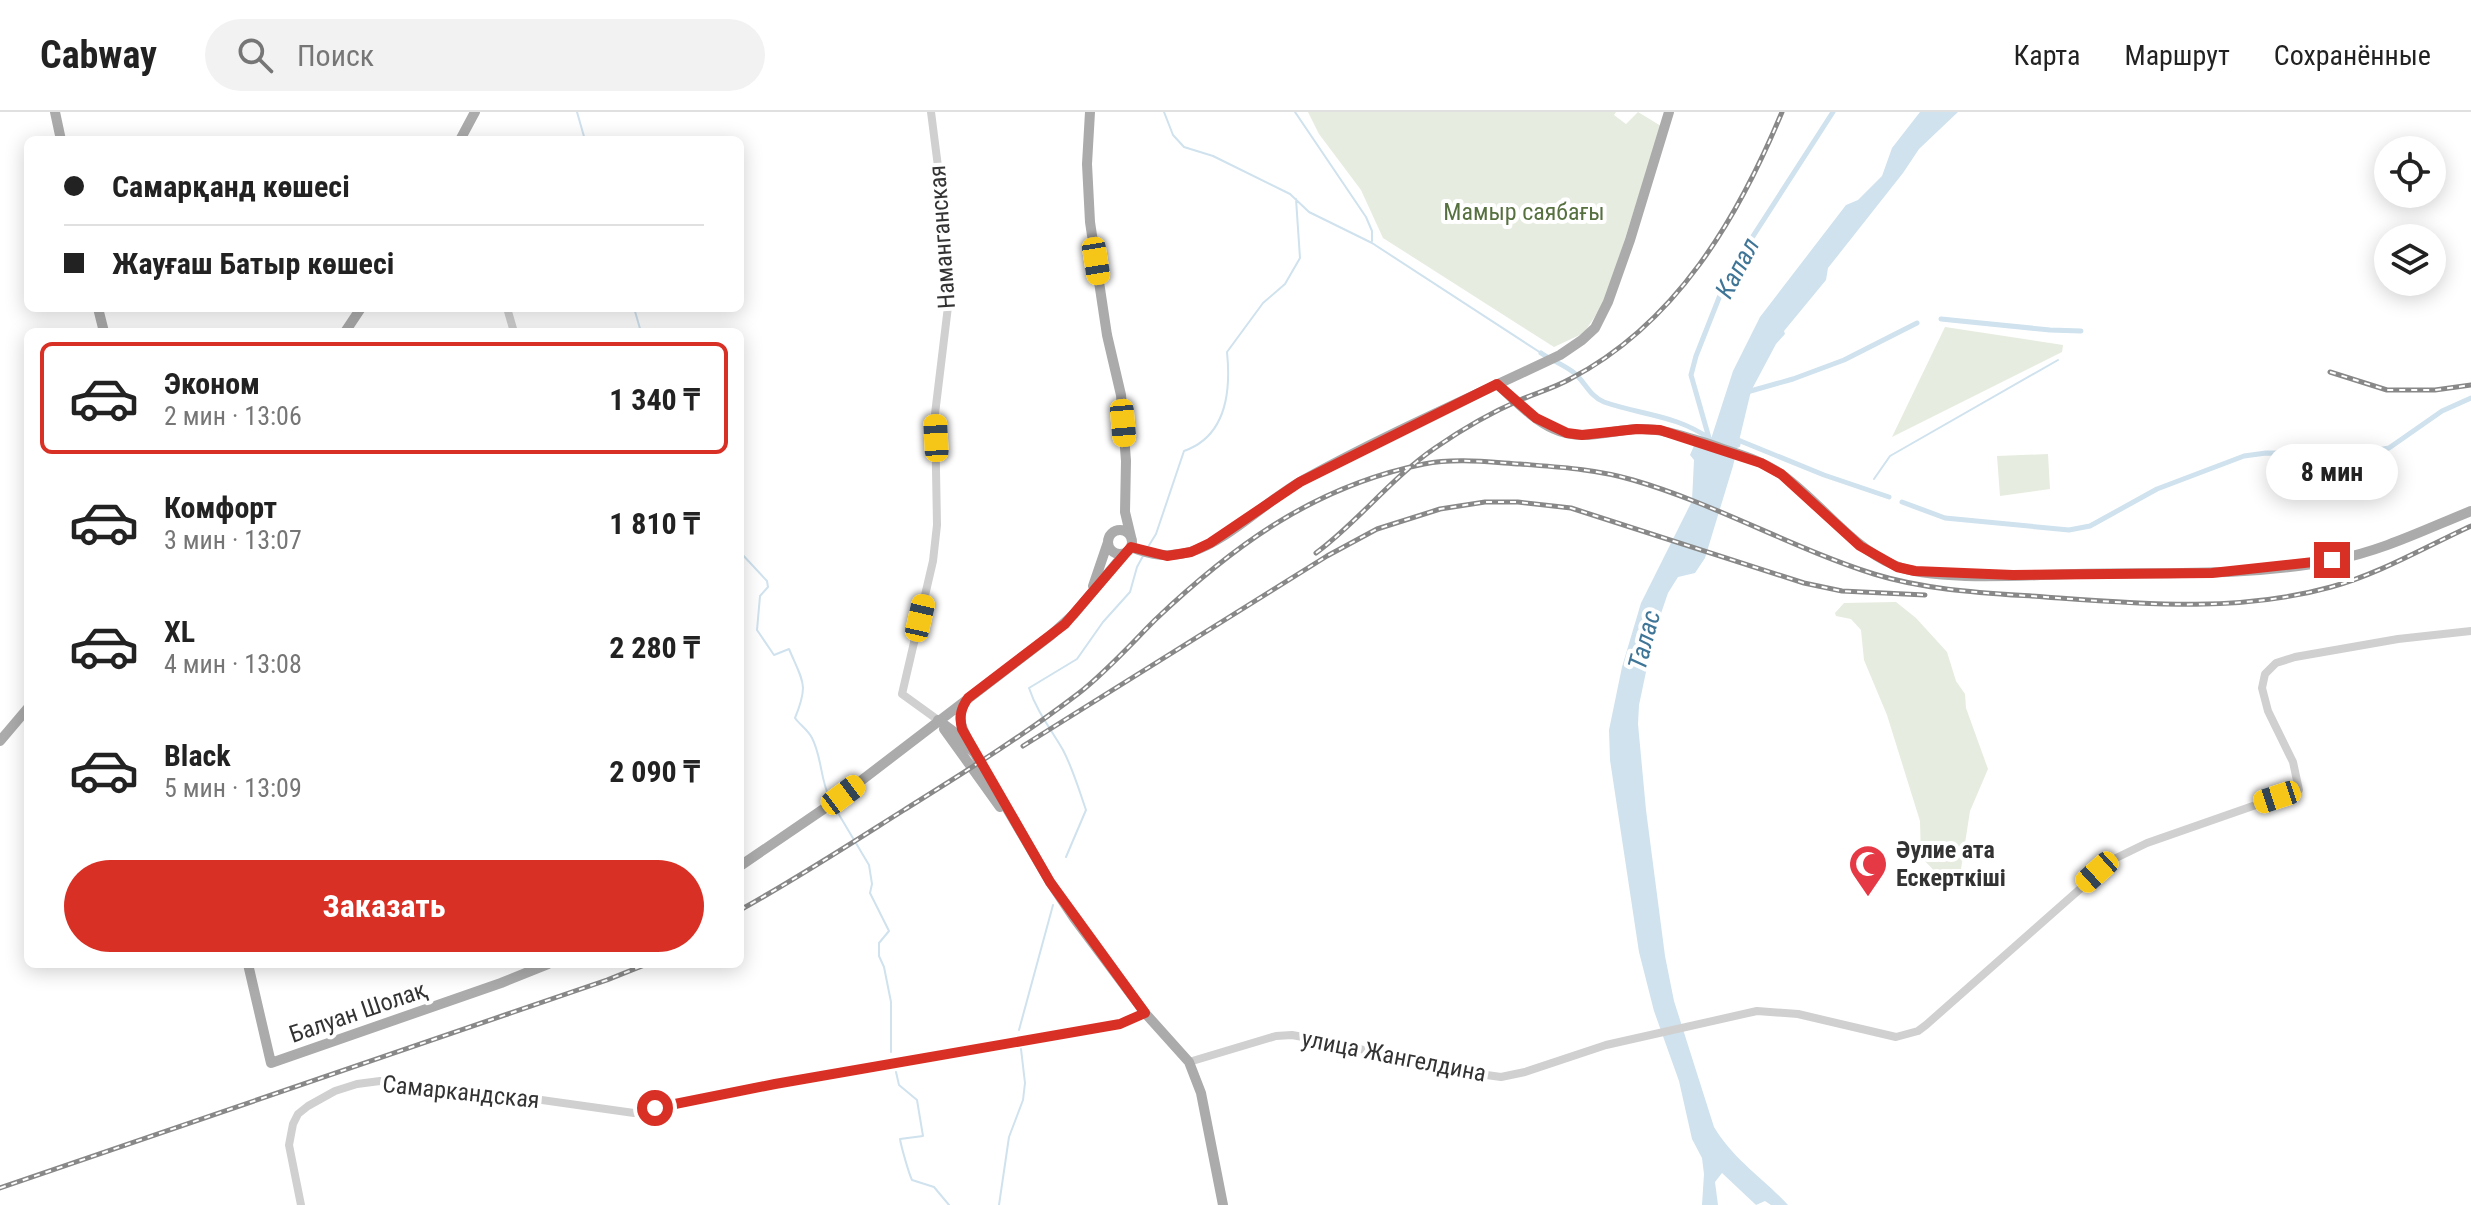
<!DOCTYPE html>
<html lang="ru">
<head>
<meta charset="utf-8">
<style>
  :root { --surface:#fff; --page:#f2f2f2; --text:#222; --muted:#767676; --line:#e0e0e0; --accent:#d93025 }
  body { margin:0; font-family:"Roboto Condensed",sans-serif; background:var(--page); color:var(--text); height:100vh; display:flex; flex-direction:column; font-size:30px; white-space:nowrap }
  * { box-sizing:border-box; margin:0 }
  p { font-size:26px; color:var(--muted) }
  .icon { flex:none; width:44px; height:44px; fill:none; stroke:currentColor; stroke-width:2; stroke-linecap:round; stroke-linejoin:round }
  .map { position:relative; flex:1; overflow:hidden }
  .side { position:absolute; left:24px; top:216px; width:720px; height:640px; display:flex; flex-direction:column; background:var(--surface); border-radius:12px; box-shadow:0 4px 20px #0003 }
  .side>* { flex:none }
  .banner { position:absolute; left:24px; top:24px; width:720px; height:176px; border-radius:12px; box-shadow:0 4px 20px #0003; display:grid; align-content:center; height:176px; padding:0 40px; background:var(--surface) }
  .controls { position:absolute; left:2374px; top:24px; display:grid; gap:16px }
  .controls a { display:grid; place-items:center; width:72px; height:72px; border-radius:50%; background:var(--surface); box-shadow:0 4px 20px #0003; font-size:40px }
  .end { position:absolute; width:36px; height:36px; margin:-18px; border:10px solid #d93025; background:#fff; box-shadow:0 0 0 4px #fff }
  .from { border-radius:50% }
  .bubble { position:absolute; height:56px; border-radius:28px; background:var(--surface); box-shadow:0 4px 20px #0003; font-size:26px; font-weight:700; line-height:56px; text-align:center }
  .car { position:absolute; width:24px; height:48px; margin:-24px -12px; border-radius:10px; box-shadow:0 0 6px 2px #0007; background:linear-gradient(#f5c518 24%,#345 0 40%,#f5c518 0 76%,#345 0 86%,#f5c518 0) }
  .banner b { display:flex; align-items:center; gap:28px; height:76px; font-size:30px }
  .banner b+b { border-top:2px solid var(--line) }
  .banner i { width:20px; height:20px; background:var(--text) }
  ul { padding:14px 0 0; list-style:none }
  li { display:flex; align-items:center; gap:24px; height:112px; margin:0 16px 12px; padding:0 24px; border:4px solid transparent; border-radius:12px }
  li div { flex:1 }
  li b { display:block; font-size:30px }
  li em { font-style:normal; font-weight:700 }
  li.current { border-color:var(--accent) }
  li>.icon { width:72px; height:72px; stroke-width:1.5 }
  .action { display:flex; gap:16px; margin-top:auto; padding:16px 40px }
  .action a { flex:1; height:92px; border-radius:48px; background:var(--accent); color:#fff; font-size:32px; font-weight:700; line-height:92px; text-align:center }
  header { display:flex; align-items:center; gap:48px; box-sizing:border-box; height:112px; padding:0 40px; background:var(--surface); border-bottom:2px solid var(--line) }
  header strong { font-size:38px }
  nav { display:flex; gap:44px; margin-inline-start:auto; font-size:28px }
  .search { width:560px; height:72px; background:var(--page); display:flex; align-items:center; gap:20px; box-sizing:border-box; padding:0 28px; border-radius:44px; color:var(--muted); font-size:30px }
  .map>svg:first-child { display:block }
  .green { fill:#e6ecdf }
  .water { fill:#cfe2ee }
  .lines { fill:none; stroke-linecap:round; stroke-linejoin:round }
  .stream { stroke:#cfe2ee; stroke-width:2 }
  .canal { stroke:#cfe2ee; stroke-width:5 }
  .minor { stroke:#d0d0d0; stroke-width:8 }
  .major { stroke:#ababab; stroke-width:10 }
  .rail-casing { stroke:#888; stroke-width:5 }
  .rail { stroke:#fff; stroke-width:2; stroke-dasharray:6; stroke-linecap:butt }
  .route { stroke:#d93025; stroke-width:10 }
  .labels { text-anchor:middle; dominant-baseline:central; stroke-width:8; stroke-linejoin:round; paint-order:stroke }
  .park-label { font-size:24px; fill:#56703f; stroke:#fff }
  .street-label { font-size:24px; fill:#333; stroke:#fff }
  .poi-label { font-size:24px; font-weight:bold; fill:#333; stroke:#fff; text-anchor:start }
  .water-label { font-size:26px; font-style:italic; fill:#3f7597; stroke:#fff }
</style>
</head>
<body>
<header>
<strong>Cabway</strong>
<div class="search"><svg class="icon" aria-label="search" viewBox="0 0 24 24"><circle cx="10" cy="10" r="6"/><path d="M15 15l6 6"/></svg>Поиск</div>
<nav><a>Карта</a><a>Маршрут</a><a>Сохранённые</a></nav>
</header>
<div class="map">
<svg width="2471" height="1093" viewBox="0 0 2471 1093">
  <rect width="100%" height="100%" fill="#fff"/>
  <path class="green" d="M1308 0H1616L1614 3 1626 12 1638 0 1661 14 1605 189 1584 221 1554 235 1383 126 1361 78 1319 22Z
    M1945 215 2063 233 2062 240 1892 325Z
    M2048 342 2050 377 2000 384 1997 344Z
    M1896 490 1916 506 1947 540 1956 569 1965 582 1966 596 1988 657 1970 699 1961 757 1956 771 1947 772 1921 745 1920 709 1887 603 1864 548 1861 518 1851 507 1836 504 1835 501 1844 491Z"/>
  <path class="water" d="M1920 0H1958L1919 37 1903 61 1828 156 1826 168 1784 219 1785 222 1776 232 1751 279 1733 354 1705 446 1695 461 1678 465 1668 481 1654 522 1639 593 1638 612 1646 698 1665 844 1674 889 1714 1015C1733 1047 1763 1066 1788 1093H1771L1765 1089 1756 1093 1722 1061 1715 1070 1718 1093H1702L1704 1062 1702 1046 1692 1027 1679 969 1654 899 1639 840 1610 648 1609 618 1622 555 1641 491 1692 389 1694 348 1690 343 1696 329 1711 327 1733 259 1760 205 1846 93 1858 88 1882 64 1892 36Z"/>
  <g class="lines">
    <path class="stream" d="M577 0 585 28
      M1164 0 1173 23 1184 35 1213 44 1290 82 1309 100 1372 131 1541 241
      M1295 0 1366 105 1372 119V129
      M634 196 641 220
      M1874 367 1890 344 2058 248
      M1148 435 1156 422 1184 339C1227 324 1231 279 1227 240L1263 191 1285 172 1300 146 1296 87
      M740 440 767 469 768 475 760 484 757 518 774 543 789 537C803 570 809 572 795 606 800 613 808 618 812 626 822 645 820 667 830 687
      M835 696 869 753 872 772 870 781 889 819 879 831V844L884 855 891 890V940
      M1066 745 1086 698C1079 678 1073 657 1063 638 1051 617 1037 600 1029 576L1077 547 1103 510 1130 480 1137 455 1143 444
      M1019 918 1053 793
      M896 960 899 973 917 988 923 1024 900 1027C901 1034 909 1062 912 1068L934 1075 949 1093
      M999 1093 1009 1025 1023 988 1025 971 1021 937"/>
    <path class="canal" d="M1941 207 2050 218 2081 219
      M1541 241C1551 248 1564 253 1573 260 1585 269 1589 284 1604 290 1641 303 1677 303 1710 327V331
      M1747 280 1793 267 1844 248 1917 211
      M1709 326 1691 263 1696 244 1728 163 1833 0
      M1732 334 1738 333V328L1824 363 1889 385
      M1902 390 1945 406 2069 418 2090 414 2157 377 2244 344 2266 341 2353 342 2389 336 2442 299 2471 286"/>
    <path class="minor" d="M931 0 941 78 950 178 935 302 937 413 933 449 902 582 938 608
      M507 196 514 220
      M1189 950 1276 924 1292 923 1341 932 1429 955 1501 965 1525 960 1606 933 1757 899 1798 902 1896 925 1918 919 1926 913 2114 747 2147 731 2299 678 2293 650 2268 599 2262 576 2265 562 2276 551 2295 545 2398 527 2471 519
      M301 1093 289 1033 293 1012 298 1002 308 994 335 979 357 972 380 969 450 975 634 1001 775 972 1120 912 1145 901"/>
    <path class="major" d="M55 0 61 28
      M1090 0 1087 52 1090 110 1107 223 1121 283 1126 349 1125 400 1131 425
      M460 28 475 0
      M98 196 104 220
      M345 220 361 196
      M1497 272C1515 288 1532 307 1554 317 1581 330 1610 318 1638 317 1662 316 1686 325 1709 332 1733 341 1760 347 1781 362 1821 390 1848 433 1894 453 1932 470 2030 463 2075 462 2161 460 2248 465 2334 448 2382 439 2426 417 2471 399
      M1108 430a12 12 0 1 1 24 0a12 12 0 1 1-24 0Z
      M1131 435C1151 443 1169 446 1190 440 1228 429 1267 388 1303 368 1386 322 1474 284 1560 243L1582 228 1595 216 1608 190 1630 128 1669 0
      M1093 474 1108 430
      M966 589C957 602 960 613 967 626
      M938 608 957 622 975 642 1050 770 1074 806 1145 901 1189 950 1201 981 1223 1093
      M944 617 1000 695
      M0 629 28 596
      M740 754 828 694 1050 524 1074 502 1125 441
      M248 852 271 951 501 871 548 852"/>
    <g class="rail-casing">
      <path id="rail" d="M2330 260 2387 278H2435L2471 273
        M1316 441C1358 410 1391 366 1435 336 1461 318 1490 301 1520 288 1536 281 1554 276 1570 267 1676 212 1738 106 1782 0
        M1023 634 1327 444 1377 417 1440 397 1485 390H1518L1571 396 1804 471 1842 479 1925 483
        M740 798C796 767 850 732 904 698 963 661 1023 624 1079 581 1107 559 1130 533 1155 508 1234 433 1315 374 1424 352 1455 346 1488 350 1520 352 1558 355 1596 357 1633 368 1716 392 1792 436 1874 462 1929 479 1988 481 2045 485 2140 492 2237 501 2331 475 2379 462 2425 435 2471 414
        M0 1076 607 868 647 852"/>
    </g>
    <use href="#rail" class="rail"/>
  </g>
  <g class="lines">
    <path class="route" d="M655 996 775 972 1120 912 1145 901 1050 770 962 617C959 604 961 596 968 586L1065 512 1131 435 1167 444 1191 440 1210 431 1300 370 1497 272 1536 306 1567 321 1582 323 1637 317 1660 318 1761 351 1781 362 1860 434 1897 455 1915 459 2013 463 2212 461 2332 448"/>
  </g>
  <defs>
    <g id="mosque-pin" transform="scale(2)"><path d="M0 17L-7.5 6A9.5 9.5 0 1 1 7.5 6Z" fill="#e63946" stroke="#fff"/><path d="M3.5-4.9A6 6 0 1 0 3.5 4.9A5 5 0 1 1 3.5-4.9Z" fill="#fff"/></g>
  </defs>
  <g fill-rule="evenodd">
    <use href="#mosque-pin" x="1868" y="752"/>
  </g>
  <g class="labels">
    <g class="park-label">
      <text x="1524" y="100">Мамыр саябағы</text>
    </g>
    <g class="street-label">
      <text transform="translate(942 125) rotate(-94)">Наманганская</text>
      <text transform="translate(358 900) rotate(-19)">Балуан Шолақ</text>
      <text transform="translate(1394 944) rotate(11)">улица Жангелдина</text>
      <text transform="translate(461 980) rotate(6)">Самаркандская</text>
    </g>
    <g class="poi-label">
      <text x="1896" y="738">Әулие ата<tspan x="1896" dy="28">Ескерткіші</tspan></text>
    </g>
    <g class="water-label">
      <text transform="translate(1737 156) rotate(-62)">Капал</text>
      <text transform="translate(1644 528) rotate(-75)">Талас</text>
    </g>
  </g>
</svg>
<div class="controls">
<a><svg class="icon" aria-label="locate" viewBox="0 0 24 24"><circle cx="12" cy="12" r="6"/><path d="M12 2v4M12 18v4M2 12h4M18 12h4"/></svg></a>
<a><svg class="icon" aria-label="layers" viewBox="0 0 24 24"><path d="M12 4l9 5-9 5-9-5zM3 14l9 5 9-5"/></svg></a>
</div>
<i class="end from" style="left:655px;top:996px"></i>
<i class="end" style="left:2332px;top:448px"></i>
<div class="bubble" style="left:2266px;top:332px;width:132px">8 мин</div>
<i class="car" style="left:1096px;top:149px;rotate:171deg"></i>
<i class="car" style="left:1123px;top:311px;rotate:175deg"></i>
<i class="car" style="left:936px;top:326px;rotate:357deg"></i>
<i class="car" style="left:920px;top:506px;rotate:13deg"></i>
<i class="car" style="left:843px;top:683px;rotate:53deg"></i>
<i class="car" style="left:2277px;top:685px;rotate:252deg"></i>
<i class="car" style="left:2097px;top:760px;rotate:228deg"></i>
<div class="banner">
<b><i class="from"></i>Самарқанд көшесі</b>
<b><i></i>Жауғаш Батыр көшесі</b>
</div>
<section class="side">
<ul>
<li class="current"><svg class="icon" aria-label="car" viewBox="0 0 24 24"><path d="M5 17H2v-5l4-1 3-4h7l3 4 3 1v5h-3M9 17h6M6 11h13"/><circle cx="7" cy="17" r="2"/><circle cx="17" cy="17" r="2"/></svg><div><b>Эконом</b><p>2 мин · 13:06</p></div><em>1 340 ₸</em></li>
<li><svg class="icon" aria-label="car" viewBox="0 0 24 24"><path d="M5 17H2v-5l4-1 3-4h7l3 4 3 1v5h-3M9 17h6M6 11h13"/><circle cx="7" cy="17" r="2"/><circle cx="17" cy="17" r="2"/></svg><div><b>Комфорт</b><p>3 мин · 13:07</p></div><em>1 810 ₸</em></li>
<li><svg class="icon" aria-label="car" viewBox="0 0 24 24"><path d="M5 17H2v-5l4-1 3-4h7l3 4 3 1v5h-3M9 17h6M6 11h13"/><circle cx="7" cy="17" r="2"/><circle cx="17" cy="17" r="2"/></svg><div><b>XL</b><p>4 мин · 13:08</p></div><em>2 280 ₸</em></li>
<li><svg class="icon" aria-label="car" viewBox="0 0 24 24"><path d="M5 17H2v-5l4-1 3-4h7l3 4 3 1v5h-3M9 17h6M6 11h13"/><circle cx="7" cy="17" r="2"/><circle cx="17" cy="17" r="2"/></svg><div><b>Black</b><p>5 мин · 13:09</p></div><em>2 090 ₸</em></li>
</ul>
<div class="action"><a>Заказать</a></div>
</section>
</div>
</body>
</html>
